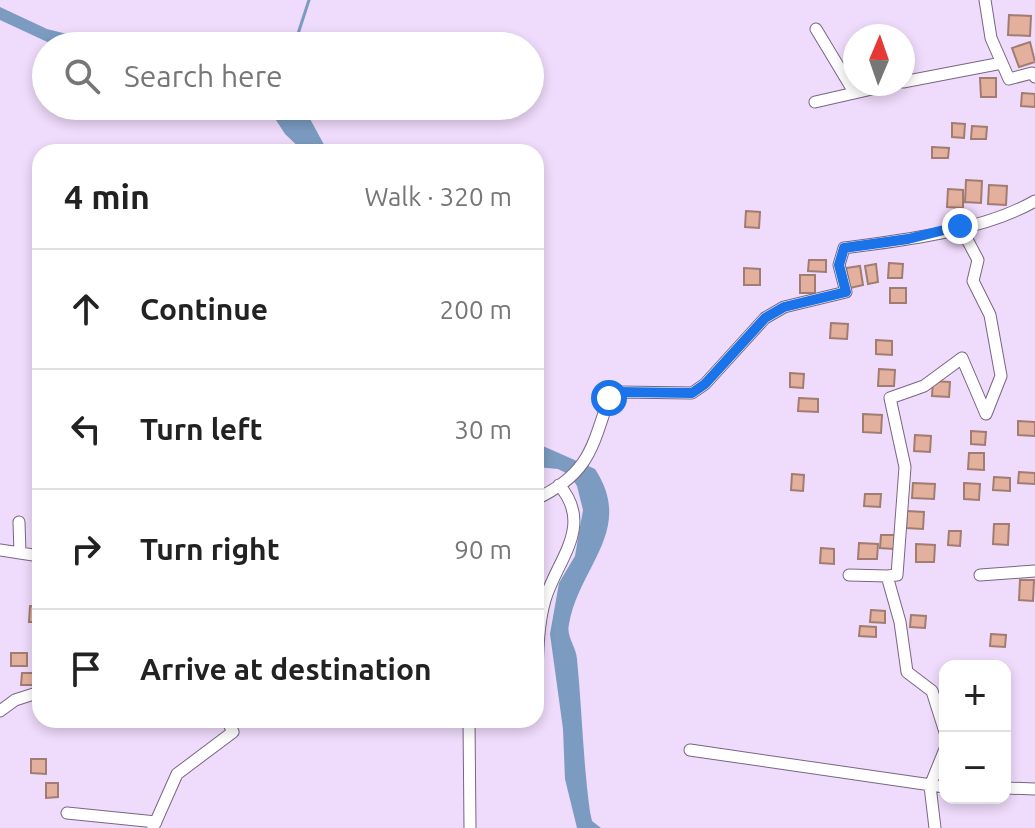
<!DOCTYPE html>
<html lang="en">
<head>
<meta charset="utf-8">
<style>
	:root { --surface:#fff; --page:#f6f6f6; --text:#222; --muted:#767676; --line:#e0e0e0 }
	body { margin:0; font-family:Ubuntu,sans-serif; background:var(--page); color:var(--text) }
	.controls { position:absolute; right:24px; bottom:24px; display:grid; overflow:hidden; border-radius:16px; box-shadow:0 4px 12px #0003 }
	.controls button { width:72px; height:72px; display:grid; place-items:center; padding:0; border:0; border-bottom:2px solid var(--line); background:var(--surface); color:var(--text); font:40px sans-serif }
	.compass { position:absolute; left:843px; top:24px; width:72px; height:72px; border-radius:50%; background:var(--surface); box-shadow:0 4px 12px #0003; rotate:2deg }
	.stop { position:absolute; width:24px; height:24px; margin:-18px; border:6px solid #1a73e8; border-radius:50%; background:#fff }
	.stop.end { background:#1a73e8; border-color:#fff; box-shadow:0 2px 8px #0008 }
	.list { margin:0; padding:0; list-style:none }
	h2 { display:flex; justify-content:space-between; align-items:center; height:104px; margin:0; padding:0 32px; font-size:34px }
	h2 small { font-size:26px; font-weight:400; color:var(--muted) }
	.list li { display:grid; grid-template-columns:52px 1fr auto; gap:24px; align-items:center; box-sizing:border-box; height:120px; padding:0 32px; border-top:2px solid var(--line) }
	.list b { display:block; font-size:30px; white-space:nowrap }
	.list em { font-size:26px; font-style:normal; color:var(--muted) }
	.icon { flex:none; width:44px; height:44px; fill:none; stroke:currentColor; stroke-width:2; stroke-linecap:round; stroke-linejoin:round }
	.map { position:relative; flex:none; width:1035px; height:828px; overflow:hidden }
	.search { position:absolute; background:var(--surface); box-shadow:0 4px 12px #0003; left:32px; top:32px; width:512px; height:88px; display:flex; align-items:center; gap:20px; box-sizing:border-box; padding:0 28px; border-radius:44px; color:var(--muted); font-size:30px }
	.panel { position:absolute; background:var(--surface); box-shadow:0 4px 12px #0003; left:32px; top:144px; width:512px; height:584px; border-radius:24px }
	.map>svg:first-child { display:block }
</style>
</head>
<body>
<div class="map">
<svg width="1035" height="828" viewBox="0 0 1035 828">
	<rect width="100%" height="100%" fill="#efdbfb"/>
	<path fill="#7b9bc1" d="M0,7L47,29L115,46H56L0,20Z
		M267,106H303L328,152H304L285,134Z
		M536,443L595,469C635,530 579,566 569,624C566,637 576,646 577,659C582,710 583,761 590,812L592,821L601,828H577L565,779L563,729L550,634L559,583L575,556L583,510L577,486L570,475L558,469L536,467Z"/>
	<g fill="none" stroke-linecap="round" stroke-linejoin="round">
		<path stroke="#7b9bc1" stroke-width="3" d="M294,46L309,0"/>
	</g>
	<path fill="#e4b09e" stroke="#a07d70" stroke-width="2" d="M1009,15L1031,16L1030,36L1008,35Z
		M1030,42L1035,62L1019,67L1012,48Z
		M980,78H996V97H981Z
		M1022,93L1035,94V107L1021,106Z
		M952,123L965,124L964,138L952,137Z
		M972,126L987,127L986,139H971Z
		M932,147L949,148L948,158H932Z
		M966,180L982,181L981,203L965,202Z
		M989,185L1007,186L1006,205L988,204Z
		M948,189L963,190V208L947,207Z
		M746,211L760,212L759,228L745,227Z
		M809,260H826V272L808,271Z
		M889,263L903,264L902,278H888Z
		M876,264L878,282L868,284L865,266Z
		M860,266L863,285L850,288L846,268Z
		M744,268L760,269V285H744Z
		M800,275H815V293H800Z
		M890,288H906V303H890Z
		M831,323L848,324L847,339L830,338Z
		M876,340L892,341V355L876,354Z
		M879,369L895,370L894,386H878Z
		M790,373L804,374L803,388L790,387Z
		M933,381L950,382L949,397L932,396Z
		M799,398L818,399V412L798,411Z
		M863,414L882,415L881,433L863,432Z
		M1018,421L1035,422V436L1018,435Z
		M971,431L986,432L985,445L971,444Z
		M915,435L931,436L930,452L914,451Z
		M969,453H984V470L968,469Z
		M1019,472L1035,473V484L1018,483Z
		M792,474L804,475L803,491L791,490Z
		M994,477L1010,478V491L993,490Z
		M913,483L935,484L934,499L912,498Z
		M964,483L980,484L979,500L964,499Z
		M865,494H881L880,507L864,506Z
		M907,511L924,512L923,529L906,528Z
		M994,524H1009L1008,545L993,544Z
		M949,531H961L960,546L948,545Z
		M881,535H895L894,549L880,548Z
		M859,543L878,544L877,559H858Z
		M916,544L935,545L934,562H916Z
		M821,548L834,549V564L820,563Z
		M1020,580H1034L1033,601L1019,600Z
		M30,606L40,607V622H29Z
		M871,610L885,611V623L870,622Z
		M911,615L926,616L925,628L910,627Z
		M860,626L876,627V637L859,636Z
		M991,634L1006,635L1005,647L990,646Z
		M11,653H27V666H11Z
		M22,673H38L37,685H21Z
		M31,759H46V774L31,773Z
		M46,783H58V797L46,798Z"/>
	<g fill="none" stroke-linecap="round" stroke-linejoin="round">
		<g stroke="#786682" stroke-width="13">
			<path id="minor" d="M985,0L991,38L1009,79L1032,73L1035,77
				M816,29L854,92
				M903,82L1002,63
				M815,102L894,84
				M536,499C589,474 592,448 609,398L618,392L692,393L705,384L765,318L784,307L846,292L839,265L844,248C903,240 983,231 1035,201
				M19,522L20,553L40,556
				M0,550L20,553
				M849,575L887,576L900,622L907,672L932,691L945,732
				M980,575L1035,571
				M887,576L897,575L905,467L890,398L924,386L962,358L986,414L1001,376L990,315L973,281L978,260L960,226
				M536,700C538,668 536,631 545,600C556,561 595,526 559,485
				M0,711L15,700L40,692
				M469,720L470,828
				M690,750L945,787
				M1005,788L1035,789
				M67,813L156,822
				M153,828L177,774L233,732L227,720
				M935,828L930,786L945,749"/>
		</g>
		<use href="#minor" stroke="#fff" stroke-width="11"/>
	</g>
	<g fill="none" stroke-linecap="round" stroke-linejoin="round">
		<path stroke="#1a73e8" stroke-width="10" d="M609,398L618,392L692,393L705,384L765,318L784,307L846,292L839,265L844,248L908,239L960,226"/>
	</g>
</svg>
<div class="controls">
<button>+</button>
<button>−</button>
</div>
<svg class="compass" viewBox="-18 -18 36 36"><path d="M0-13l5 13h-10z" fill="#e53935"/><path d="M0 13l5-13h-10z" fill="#767676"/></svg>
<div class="stop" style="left:609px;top:398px"></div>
<div class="stop end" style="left:960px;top:226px"></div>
<div class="search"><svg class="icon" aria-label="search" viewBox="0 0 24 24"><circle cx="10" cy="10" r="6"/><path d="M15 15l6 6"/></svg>Search here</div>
<section class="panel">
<h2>4 min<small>Walk · 320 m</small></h2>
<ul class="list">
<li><svg class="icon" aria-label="ahead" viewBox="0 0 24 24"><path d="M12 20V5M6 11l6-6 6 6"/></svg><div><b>Continue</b></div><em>200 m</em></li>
<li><svg class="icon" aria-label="left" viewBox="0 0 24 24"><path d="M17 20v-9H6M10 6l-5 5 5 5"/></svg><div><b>Turn left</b></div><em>30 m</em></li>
<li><svg class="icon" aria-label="right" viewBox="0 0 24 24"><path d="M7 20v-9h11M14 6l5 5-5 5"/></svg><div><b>Turn right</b></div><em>90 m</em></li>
<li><svg class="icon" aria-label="arrive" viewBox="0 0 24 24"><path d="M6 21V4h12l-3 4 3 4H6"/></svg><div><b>Arrive at destination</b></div></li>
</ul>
</section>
</div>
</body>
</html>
